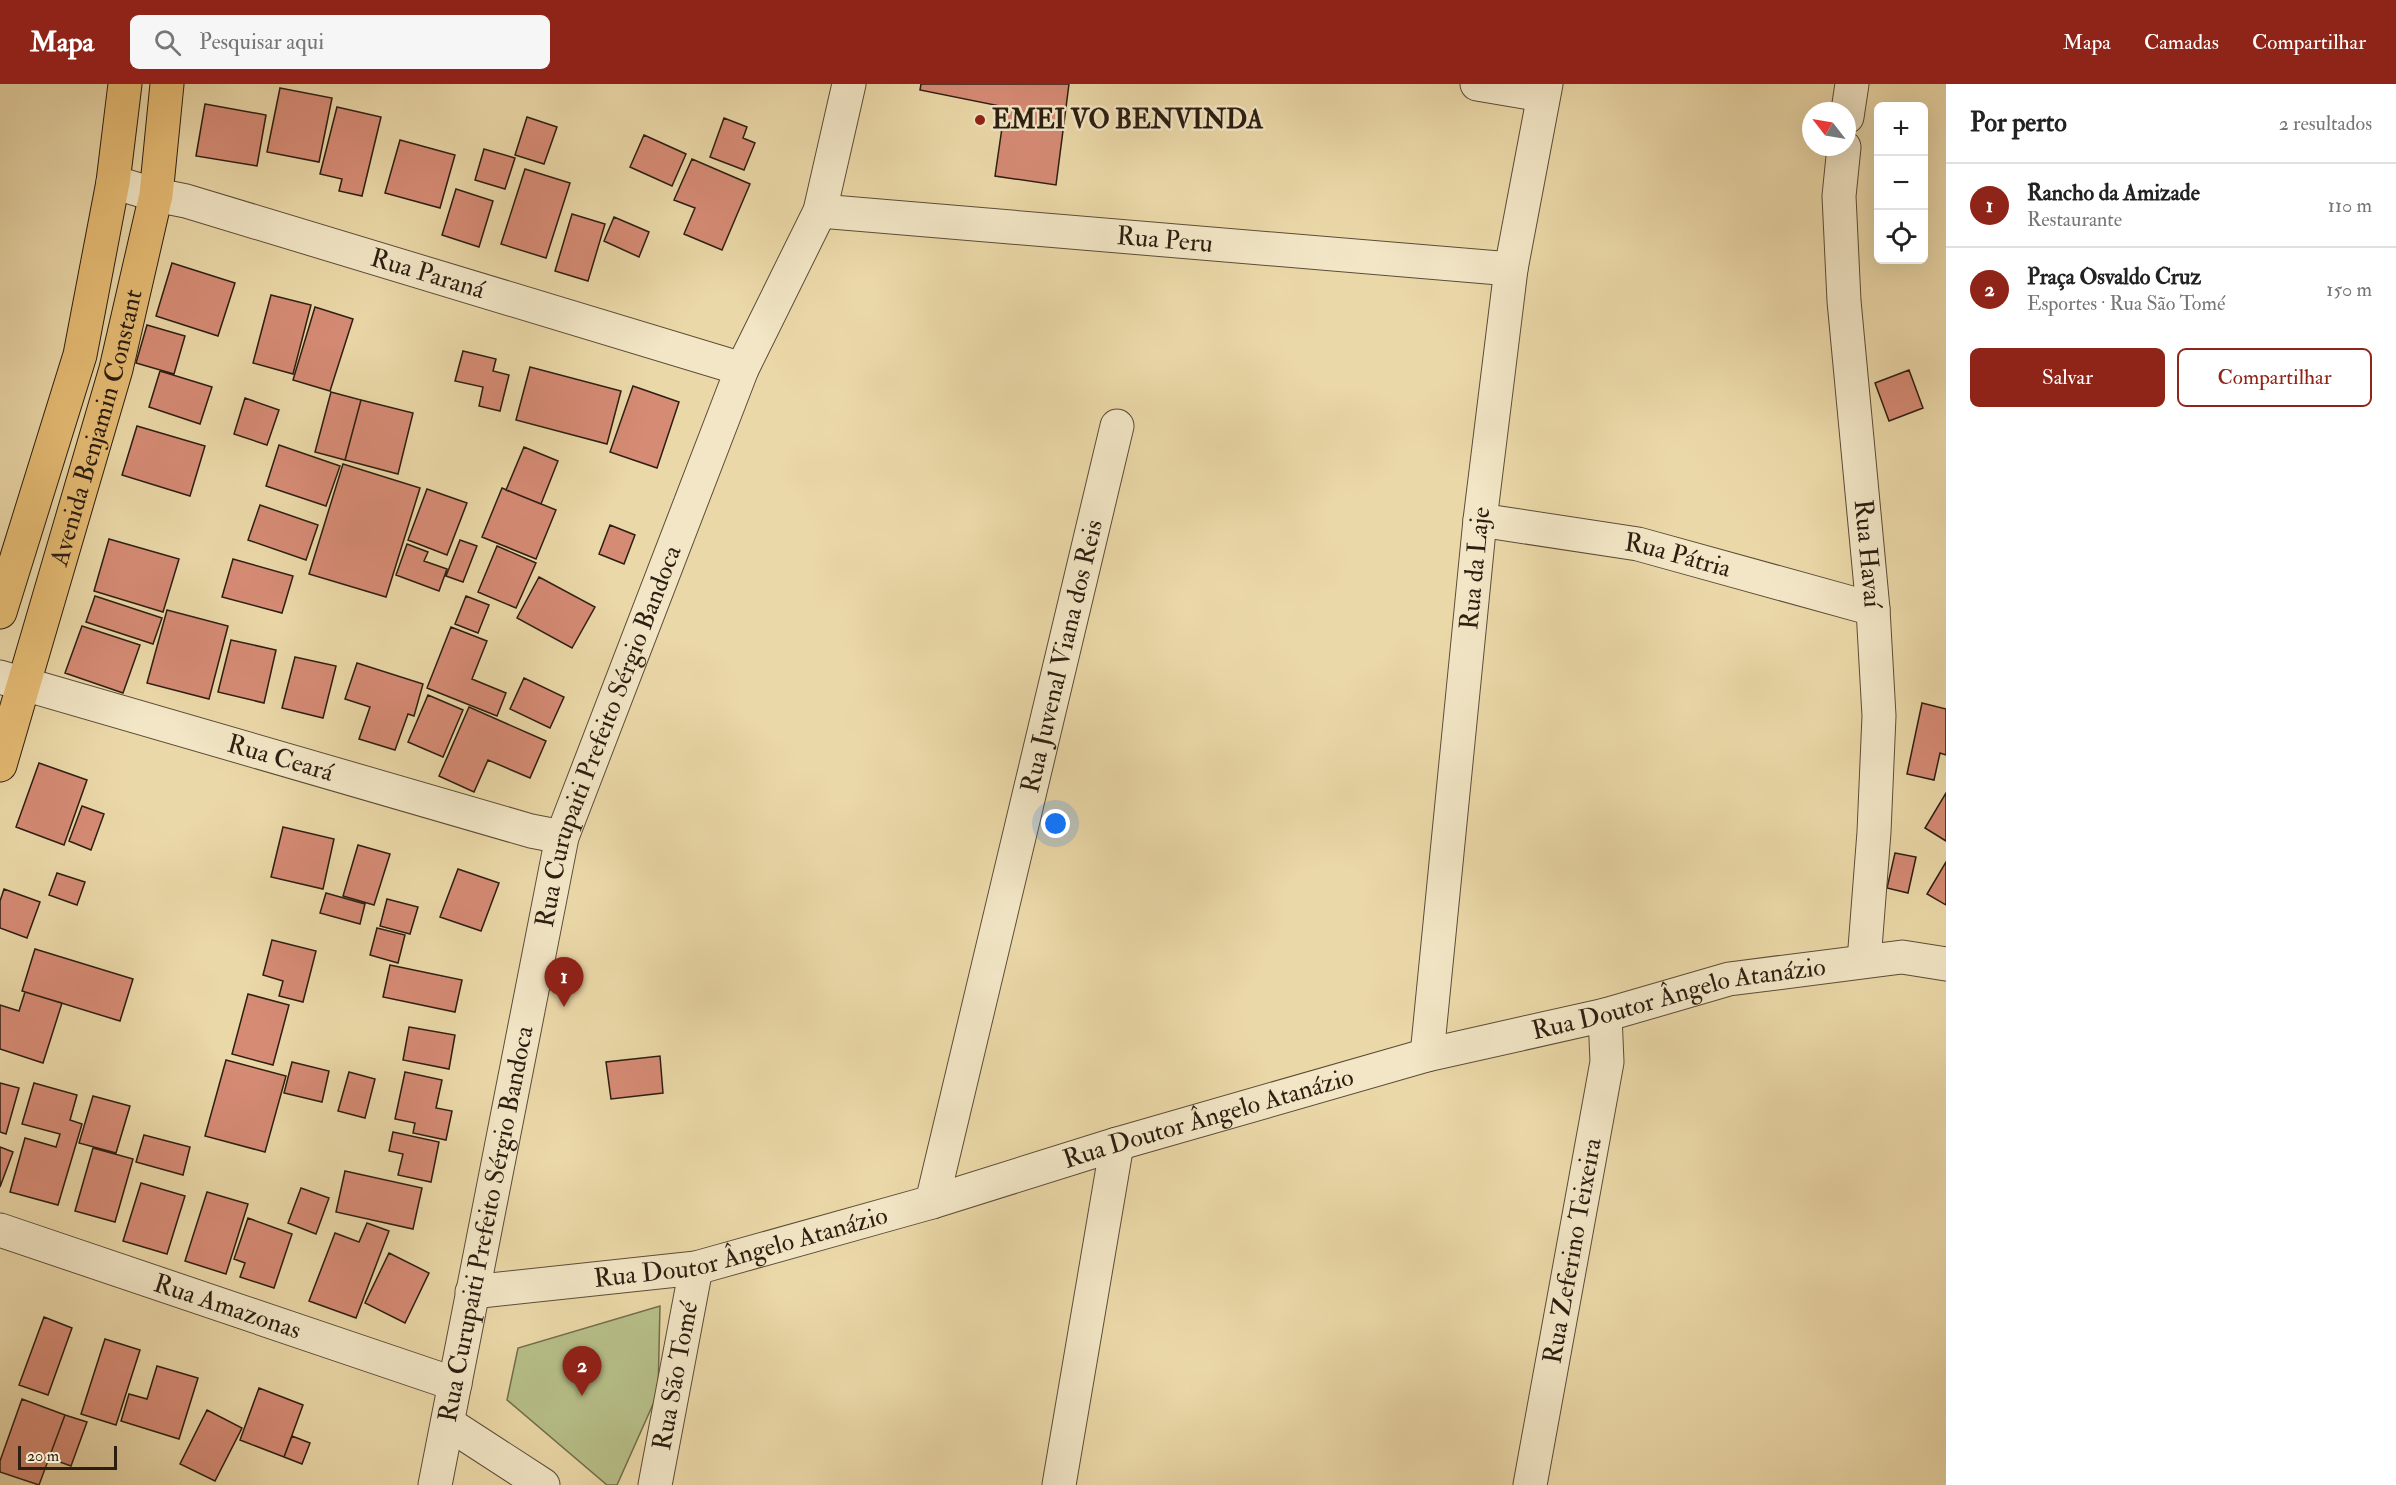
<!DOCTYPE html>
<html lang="pt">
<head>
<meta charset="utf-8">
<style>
	:root { --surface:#fff; --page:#f6f6f6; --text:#222; --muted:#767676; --line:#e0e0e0; --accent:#8f2418 }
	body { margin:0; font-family:"IM FELL Double Pica",serif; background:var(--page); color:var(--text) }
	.controls { position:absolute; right:18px; top:18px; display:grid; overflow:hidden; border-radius:9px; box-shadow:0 6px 24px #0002 }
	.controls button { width:54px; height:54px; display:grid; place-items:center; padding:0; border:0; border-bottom:2px solid var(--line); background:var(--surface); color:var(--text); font:30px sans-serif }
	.compass { position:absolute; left:1802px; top:18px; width:54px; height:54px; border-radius:50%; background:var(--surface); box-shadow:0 6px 24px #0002; rotate:301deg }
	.scale { position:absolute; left:18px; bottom:15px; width:99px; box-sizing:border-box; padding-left:6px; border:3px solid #2c1e11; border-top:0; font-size:16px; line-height:21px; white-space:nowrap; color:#2c1e11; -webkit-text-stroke:4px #f2e6c6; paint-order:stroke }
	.you { position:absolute; left:1056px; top:740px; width:21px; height:21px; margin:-15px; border:4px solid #fff; border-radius:50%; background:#1a73e8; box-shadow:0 0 0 9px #1a73e833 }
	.badge { display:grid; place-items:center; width:39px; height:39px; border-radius:50%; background:var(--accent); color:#fff; font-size:20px; font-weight:700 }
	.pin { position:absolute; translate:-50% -50px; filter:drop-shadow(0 2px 3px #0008) }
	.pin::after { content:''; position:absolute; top:32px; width:21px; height:18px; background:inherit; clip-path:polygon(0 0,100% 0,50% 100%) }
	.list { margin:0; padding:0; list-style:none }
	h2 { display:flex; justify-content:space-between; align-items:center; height:78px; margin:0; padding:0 24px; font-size:26px }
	h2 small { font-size:20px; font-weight:400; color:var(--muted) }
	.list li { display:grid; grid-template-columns:39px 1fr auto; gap:18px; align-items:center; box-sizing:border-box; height:84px; padding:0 24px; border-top:2px solid var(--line) }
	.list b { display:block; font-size:22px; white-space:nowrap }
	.list p { margin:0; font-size:20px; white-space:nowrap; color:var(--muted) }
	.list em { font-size:20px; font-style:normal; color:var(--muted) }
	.actions { display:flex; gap:12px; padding:18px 24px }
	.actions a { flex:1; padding:14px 0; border:2px solid var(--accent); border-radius:9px; text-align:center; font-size:21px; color:var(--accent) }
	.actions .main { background:var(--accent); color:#fff }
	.icon { flex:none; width:33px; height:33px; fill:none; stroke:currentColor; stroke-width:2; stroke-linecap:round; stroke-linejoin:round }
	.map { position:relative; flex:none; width:1946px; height:1401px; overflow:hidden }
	header { display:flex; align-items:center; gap:36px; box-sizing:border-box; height:84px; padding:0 30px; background:var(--accent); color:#fff }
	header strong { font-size:28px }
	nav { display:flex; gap:33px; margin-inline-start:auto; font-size:21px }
	.search { width:420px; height:54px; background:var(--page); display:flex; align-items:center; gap:15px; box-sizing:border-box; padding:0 21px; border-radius:9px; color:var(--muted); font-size:22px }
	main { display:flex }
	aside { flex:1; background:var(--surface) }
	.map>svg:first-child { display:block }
</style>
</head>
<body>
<header>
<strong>Mapa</strong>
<div class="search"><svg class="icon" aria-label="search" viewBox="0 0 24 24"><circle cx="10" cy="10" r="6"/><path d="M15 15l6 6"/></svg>Pesquisar aqui</div>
<nav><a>Mapa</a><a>Camadas</a><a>Compartilhar</a></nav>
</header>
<main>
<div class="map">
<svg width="1946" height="1401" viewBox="0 0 1946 1401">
	<rect width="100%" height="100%" fill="#ebd8a8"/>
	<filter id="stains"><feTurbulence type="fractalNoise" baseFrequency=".00333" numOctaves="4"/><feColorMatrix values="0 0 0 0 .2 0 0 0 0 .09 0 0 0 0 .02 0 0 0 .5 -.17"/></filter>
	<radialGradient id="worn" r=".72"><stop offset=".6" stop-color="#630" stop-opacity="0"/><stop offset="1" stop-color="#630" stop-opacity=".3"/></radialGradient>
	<path fill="#b7bf88" stroke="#726e4c" stroke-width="1.5" d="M660,1222L658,1309L617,1401H607L507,1316L518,1264Z"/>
	<path fill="#d68b75" stroke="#2c1e11" stroke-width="1.5" d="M921,0H1069L1056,101L995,92L1005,23L920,6Z
		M280,4L332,14L319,78L267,68Z
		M205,20L266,31L257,82L196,72Z
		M337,23L381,33L362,112L339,107L342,95L320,90Z
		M527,33L557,43L544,80L515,71Z
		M724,34L747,43L743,54L755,59L744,86L710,73Z
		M644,51L686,70L672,102L630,83Z
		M400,56L455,71L440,124L385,109Z
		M484,65L515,74L505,105L475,96Z
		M692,75L750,100L722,166L684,150L695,124L674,116Z
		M525,85L570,99L546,174L501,160Z
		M456,105L493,117L479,163L442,151Z
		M572,130L605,140L588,197L555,187Z
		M614,133L649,148L639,173L604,157Z
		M172,179L235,199L218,252L156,232Z
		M271,211L311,221L293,290L253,279Z
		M315,223L353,235L330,307L293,296Z
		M147,241L185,252L174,290L136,279Z
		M463,267L496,275L493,287L509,291L500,327L479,322L483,303L455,297Z
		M530,283L621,307L607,360L516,336Z
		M1909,286L1923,324L1889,337L1875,299Z
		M160,287L212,303L200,340L149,323Z
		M633,302L679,318L657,384L610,368Z
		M331,308L361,316L345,376L315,368Z
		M245,314L279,326L267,361L234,350Z
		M361,316L413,329L398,390L345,376Z
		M137,342L205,362L190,412L122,391Z
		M279,361L340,382L326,422L266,402Z
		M524,363L558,377L541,420L506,406Z
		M343,380L420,404L386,513L309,490Z
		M502,404L556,426L536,475L482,453Z
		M427,405L467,419L447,471L408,456Z
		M260,421L318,441L306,476L248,456Z
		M610,441L635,451L624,480L599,470Z
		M109,455L179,475L163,528L94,507Z
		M460,456L477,462L463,498L446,492Z
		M407,460L428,468L424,477L447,485L439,507L396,491Z
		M497,462L536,479L516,524L478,508Z
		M233,475L293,492L282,529L222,513Z
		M539,493L595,523L572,564L517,534Z
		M95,512L162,534L153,560L86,538Z
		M466,512L489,521L478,549L455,540Z
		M167,526L228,542L209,615L147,599Z
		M82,542L140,561L123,609L65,589Z
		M451,543L487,557L472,595L506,609L497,632L427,604Z
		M231,556L276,566L264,619L218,608Z
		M295,573L336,582L323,634L282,624Z
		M357,579L423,600L414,632L408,630L395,666L359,655L370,623L345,615Z
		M524,594L564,613L550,644L510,625Z
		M428,611L463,626L443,673L408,658Z
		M1922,619L1946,625V671L1940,669L1934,696L1907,690Z
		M469,623L546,657L530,694L488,676L474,708L439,692Z
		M39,679L87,696L64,761L16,743Z
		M1946,709V757L1925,744Z
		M82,722L104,730L91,766L69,757Z
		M283,743L334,755L323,805L271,793Z
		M358,761L390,770L374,821L343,812Z
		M1895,769L1916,773L1908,809L1887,804Z
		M1946,778V821L1927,810Z
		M458,785L499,799L481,847L440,833Z
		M57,789L85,798L77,821L49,811Z
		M4,805L40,818L27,854L0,844V817Z
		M326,809L365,820L360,840L320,829Z
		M387,815L418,823L410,850L380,842Z
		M377,844L405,851L398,879L370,871Z
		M272,856L316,867L303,918L279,912L283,897L263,891Z
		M35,865L133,895L120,937L22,907Z
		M390,881L462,896L455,928L383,913Z
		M25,908L62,919L43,979L0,965V921L19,927Z
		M248,910L289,921L273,981L232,970Z
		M409,943L455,951L449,985L403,976Z
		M660,972L663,1009L611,1015L606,978Z
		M226,976L286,992L265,1068L205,1052Z
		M292,978L329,987L322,1018L284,1009Z
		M349,988L375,995L365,1034L338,1027Z
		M405,988L442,996L436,1024L452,1027L446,1056L413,1049L415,1039L395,1035Z
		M0,999L19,1004L6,1050L0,1048Z
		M34,999L77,1011L70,1036L82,1040L58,1121L10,1108L25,1054L56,1063L60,1050L22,1040Z
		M93,1012L130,1022L116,1069L79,1059Z
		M393,1048L439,1058L431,1098L398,1091L403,1070L389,1067Z
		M144,1051L190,1063L183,1091L136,1078Z
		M0,1063L13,1068L0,1103Z
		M93,1064L133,1075L115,1138L75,1127Z
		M345,1087L422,1104L413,1145L336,1128Z
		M141,1099L185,1112L167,1170L123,1157Z
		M301,1104L329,1114L316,1150L288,1139Z
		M207,1108L248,1120L226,1190L185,1177Z
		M248,1134L292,1150L274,1204L240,1193L245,1179L234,1175Z
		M367,1139L389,1147L356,1234L309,1217L335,1149L359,1158Z
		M389,1169L429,1189L405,1239L365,1219Z
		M44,1233L72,1244L48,1311L19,1301Z
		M105,1255L140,1266L116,1341L81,1330Z
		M157,1282L198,1294L179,1355L121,1337L129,1310L147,1315Z
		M259,1304L303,1321L284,1373L240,1356Z
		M22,1315L65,1331L39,1401L0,1388V1377Z
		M207,1326L242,1344L215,1397L180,1380Z
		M65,1331L87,1338L71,1382L49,1374Z
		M292,1352L310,1359L302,1380L284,1373Z"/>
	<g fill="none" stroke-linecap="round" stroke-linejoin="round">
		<g stroke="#5c4c37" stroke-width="35">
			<g id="minor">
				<path d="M1477,0L1543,11"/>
				<path d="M1847,33L1852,0"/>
				<path id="s1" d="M1844,63L1839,112L1844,217L1873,525L1879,632L1874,748L1864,877"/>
				<path id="s2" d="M113,98L156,111L186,117L742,285"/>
				<path id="s3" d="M820,127L1511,185"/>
				<path id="s4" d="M1480,436L1638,460L1873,525"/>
				<path id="s5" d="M0,593L531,747L562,753"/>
				<path id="s6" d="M1427,971L1480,436L1511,185L1546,0"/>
				<path id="s7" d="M932,1118L1117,342"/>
				<path id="s8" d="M0,1146L455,1300"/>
				<path id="s9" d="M472,1208L696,1184L932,1118L1117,1060L1427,971L1605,931L1729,895L1902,873L1946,880"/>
				<path d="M449,1340L543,1401"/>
				<path id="s10" d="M435,1401L562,753L742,285L820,127L849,0"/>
				<path id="s11" d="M655,1401L696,1184"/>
				<path d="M1059,1401L1117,1060"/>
				<path id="s12" d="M1530,1401L1607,978L1605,931"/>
			</g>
		</g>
		<g stroke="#2c1e11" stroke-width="35">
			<g id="major">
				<path d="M0,528L80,271L113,98L125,0"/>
				<path id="s13" d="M0,681L116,285L156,111L167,0"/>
			</g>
		</g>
		<use href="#minor" stroke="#f2e6c6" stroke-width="33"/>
		<use href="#major" stroke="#e6bc74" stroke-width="33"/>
	</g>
	<circle fill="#8f2418" stroke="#f2e6c6" stroke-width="2" cx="980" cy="36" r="6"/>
	<g text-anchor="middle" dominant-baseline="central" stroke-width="5" stroke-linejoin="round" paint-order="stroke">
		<g font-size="26" font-weight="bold" fill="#2c1e11" stroke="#f2e6c6" text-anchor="start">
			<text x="992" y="36">EMEI VO BENVINDA</text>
		</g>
		<g font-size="26" fill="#2c1e11" stroke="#f2e6c6">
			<text stroke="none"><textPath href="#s3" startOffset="346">Rua Peru</textPath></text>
			<text stroke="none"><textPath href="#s2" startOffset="328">Rua Paraná</textPath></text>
			<text stroke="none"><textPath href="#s13" startOffset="351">Avenida Benjamin Constant</textPath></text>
			<text stroke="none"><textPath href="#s1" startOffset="408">Rua Havaí</textPath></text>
			<text stroke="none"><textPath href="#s4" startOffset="201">Rua Pátria</textPath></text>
			<text stroke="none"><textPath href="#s6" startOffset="489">Rua da Laje</textPath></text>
			<text stroke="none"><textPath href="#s7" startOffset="561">Rua Juvenal Viana dos Reis</textPath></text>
			<text stroke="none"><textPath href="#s10" startOffset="770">Rua Curupaiti Prefeito Sérgio Bandoca</textPath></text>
			<text stroke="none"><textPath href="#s5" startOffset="292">Rua Ceará</textPath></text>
			<text stroke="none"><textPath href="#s9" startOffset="1245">Rua Doutor Ângelo Atanázio</textPath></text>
			<text stroke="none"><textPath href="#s9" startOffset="759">Rua Doutor Ângelo Atanázio</textPath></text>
			<text stroke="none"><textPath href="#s10" startOffset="266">Rua Curupaiti Prefeito Sérgio Bandoca</textPath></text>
			<text stroke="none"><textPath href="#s9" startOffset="273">Rua Doutor Ângelo Atanázio</textPath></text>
			<text stroke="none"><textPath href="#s12" startOffset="238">Rua Zeferino Teixeira</textPath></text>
			<text stroke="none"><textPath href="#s8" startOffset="240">Rua Amazonas</textPath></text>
			<text stroke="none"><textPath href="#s11" startOffset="111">Rua São Tomé</textPath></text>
		</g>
	</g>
	<rect width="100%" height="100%" filter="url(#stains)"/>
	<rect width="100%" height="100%" fill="url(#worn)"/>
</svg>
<div class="controls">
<button>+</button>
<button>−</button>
<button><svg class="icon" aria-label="locate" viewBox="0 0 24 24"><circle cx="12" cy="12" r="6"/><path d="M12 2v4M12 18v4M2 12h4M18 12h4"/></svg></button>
</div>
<svg class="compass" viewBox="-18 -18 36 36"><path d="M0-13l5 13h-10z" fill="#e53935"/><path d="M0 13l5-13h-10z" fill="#767676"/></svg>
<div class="scale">20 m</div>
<div class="you"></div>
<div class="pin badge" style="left:564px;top:923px">1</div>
<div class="pin badge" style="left:582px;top:1312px">2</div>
</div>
<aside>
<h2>Por perto<small>2 resultados</small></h2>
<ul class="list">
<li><span class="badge">1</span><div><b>Rancho da Amizade</b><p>Restaurante</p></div><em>110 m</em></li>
<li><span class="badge">2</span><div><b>Praça Osvaldo Cruz</b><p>Esportes · Rua São Tomé</p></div><em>150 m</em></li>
</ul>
<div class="actions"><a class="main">Salvar</a><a>Compartilhar</a></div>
</aside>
</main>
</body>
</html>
